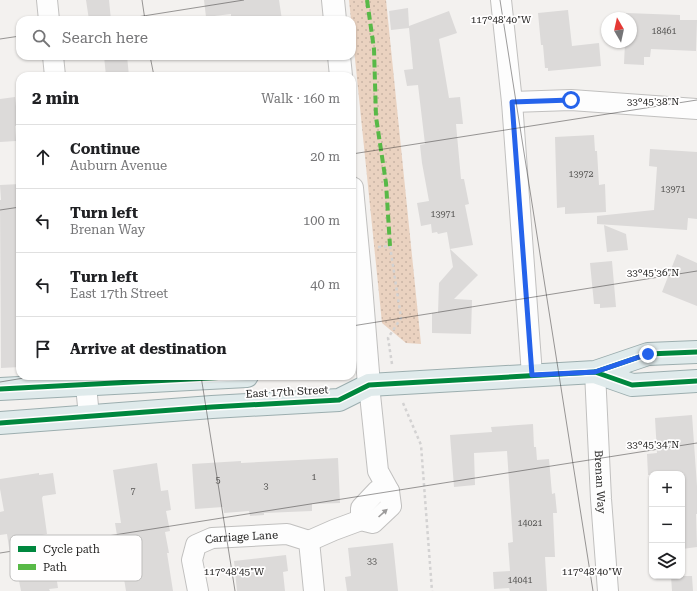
<!DOCTYPE html>
<html lang="en">
<head>
<meta charset="utf-8">
<style>
	:root { --surface:#fff; --page:#f6f6f6; --text:#202124; --muted:#757577; --line:#e0e0e0 }
	body { margin:0; font-family:"Roboto Serif",serif; background:var(--page); color:var(--text) }
	.controls { position:absolute; right:12px; bottom:12px; display:grid; overflow:hidden; border-radius:8px; box-shadow:0 1px 3px #0004 }
	.controls button { width:36px; height:36px; display:grid; place-items:center; padding:0; border:0; border-bottom:1px solid var(--line); background:var(--surface); color:var(--text); font:20px sans-serif }
	.compass { position:absolute; left:601px; top:12px; width:36px; height:36px; border-radius:50%; background:var(--surface); box-shadow:0 1px 3px #0004; rotate:351deg }
	.stop { position:absolute; width:12px; height:12px; margin:-9px; border:3px solid #2563eb; border-radius:50%; background:#fff }
	.stop.end { background:#2563eb; border-color:#fff; box-shadow:0 1px 4px #0008 }
	.list { margin:0; padding:0; list-style:none }
	h2 { display:flex; justify-content:space-between; align-items:center; height:52px; margin:0; padding:0 16px; font-size:17px }
	h2 small { font-size:13px; font-weight:400; color:var(--muted) }
	.list li { display:grid; grid-template-columns:26px 1fr auto; gap:12px; align-items:center; box-sizing:border-box; height:64px; padding:0 16px; border-top:1px solid var(--line) }
	.list b { display:block; font-size:15px; white-space:nowrap }
	.list p { margin:0; font-size:13px; white-space:nowrap; color:var(--muted) }
	.list em { font-size:13px; font-style:normal; color:var(--muted) }
	.icon { flex:none; width:22px; height:22px; fill:none; stroke:currentColor; stroke-width:2; stroke-linecap:round; stroke-linejoin:round }
	.map { position:relative; flex:none; width:697px; height:591px; overflow:hidden }
	.search { position:absolute; background:var(--surface); box-shadow:0 1px 3px #0004; left:16px; top:16px; width:340px; height:44px; display:flex; align-items:center; gap:10px; box-sizing:border-box; padding:0 14px; border-radius:12px; color:var(--muted); font-size:15px }
	.panel { position:absolute; background:var(--surface); box-shadow:0 1px 3px #0004; left:16px; top:72px; width:340px; height:308px; border-radius:12px }
	.map>svg:first-child { display:block }
</style>
</head>
<body>
<div class="map">
<svg width="697" height="591" viewBox="0 0 697 591">
	<defs>
		<pattern id="grass-dots" width="8" height="8" patternUnits="userSpaceOnUse"><rect width="8" height="8" fill="#ead2c0"/><path d="M2 2h.1M6 6h.1" fill="none" stroke="#c9b4a5" stroke-width="1.8" stroke-linecap="round"/></pattern>
	</defs>
	<rect width="100%" height="100%" fill="#f3f1ef"/>
	<path fill="url(#grass-dots)" d="M349,0H386L421,344L406,343L382,323Z"/>
	<path fill="#dcdad9" d="M86,0H109L111,20H89Z
		M204,0H279L282,20H231V14L206,17Z
		M408,8L409,26L449,11L457,33L439,39L449,98L460,97L463,124H456L461,179H464L469,204L465,205L473,245L450,249L478,275L454,299L472,300L471,334L432,333V313H438L439,283L453,267L447,232L438,234L437,232L432,233L431,224L421,226L417,203L429,201L422,163L420,145L425,144L418,85L407,86L404,70L413,69L409,28L391,30L389,11Z
		M568,10L572,46L599,43L601,66L548,71V68H545L543,45H541L538,13Z
		M626,13L680,15V20H697L696,51L651,49L650,57H644V65L624,64L625,42H631V18H626Z
		M104,56H127L129,76H106Z
		M15,97L18,125L15,126L16,141L0,142V99Z
		M594,135L595,151H597L599,185L605,184L606,212L565,214V207L557,208L555,137Z
		M650,149L697,152V219L688,218L687,230L597,224V216L654,210L657,167L649,166Z
		M20,184V215H18L20,237V367L1,368L0,200H1L0,185Z
		M604,225L626,234L628,250L607,252Z
		M677,254L697,263V306L662,292Z
		M612,261L616,307L600,308V304H594L590,263Z
		M692,415L697,486V514H696L697,547L682,549V472L648,475L647,454L657,453L655,418Z
		M533,424L534,447H536L537,460L549,459L552,494L555,493L557,513H553L555,557H545L547,591H510L509,588L494,589L493,572L510,571L508,543L513,542L507,451L474,453L475,485L454,487L450,435L492,432L491,427Z
		M338,458L340,503L312,504V511L264,513V515L250,516L249,511L224,513L223,507L195,509L192,464L241,461V463Z
		M157,463L161,491L168,490L171,510L166,511L170,531L165,532L169,553H167L173,591H126L115,523H121L113,470Z
		M39,473V475L53,473L56,494L43,496L42,498L47,534L42,535L48,570L55,569L58,588L49,589L50,591H21L15,560L11,561L7,534L0,535V512L4,511L0,489V479Z
		M393,543L398,591H347L345,577L351,576L348,548Z
		M286,555L288,571L283,572L285,591H237L234,561Z
		M671,576H692L693,591H672Z"/>
	<g fill="none" stroke-linecap="round" stroke-linejoin="round">
		<g stroke="#c1c0bf" stroke-width="22">
			<g id="street">
				<path d="M47,0L49,20"/>
				<path d="M501,0L512,102L532,375"/>
				<path d="M53,56L55,76"/>
				<path d="M512,102L571,100L697,109"/>
				<path id="s1" d="M595,372L601,499L608,591"/>
				<path d="M85,376L89,416"/>
				<path d="M361,520V508L377,491H389"/>
				<path d="M309,541L334,530L361,520L373,523L391,506L389,491L378,471L369,385"/>
				<path id="s2" d="M198,591L192,560L196,545L212,538L287,534L309,541L314,591"/>
			</g>
		</g>
		<g stroke="#c1c0bf" stroke-width="24">
			<path id="secondary" d="M333,0L335,20
				M339,56L341,76
				M352,188L360,273L369,385"/>
		</g>
		<g stroke="#9caeaf" stroke-width="24">
			<path id="primary" d="M595,372L632,385L697,381
				M0,389L247,376
				M0,423L212,407L339,400L369,385L595,372L648,354L697,352"/>
		</g>
		<path stroke="#d3d2d2" stroke-width="2.5" stroke-dasharray="3 3" stroke-linecap="butt" d="M378,247L390,246L401,318L388,338L392,364
			M403,403L421,445L432,591"/>
		<use href="#street" stroke="#fdfdfd" stroke-width="20"/>
		<use href="#secondary" stroke="#fdfdfd" stroke-width="22"/>
		<use href="#primary" stroke="#dfeaeb" stroke-width="22"/>
		<path stroke="#58b947" stroke-width="4" stroke-dasharray="8 4" stroke-linecap="butt" d="M367,0L374,49L376,117L386,183L390,246"/>
		<g stroke="#fffefe" stroke-width="8">
			<path id="cycleway" d="M595,372L632,385L697,381
				M0,389L247,376
				M0,423L212,407L339,400L369,385L595,372L648,354L697,352"/>
		</g>
		<use href="#cycleway" stroke="#00873e" stroke-width="5"/>
	</g>
	<defs><path id="oneway-solid" d="M-6-.8H1V-3.2L6.5 0L1 3.2V.8H-6Z"/></defs>
	<use fill="#9c9b9b" href="#oneway-solid" transform="translate(383 513) rotate(-42)"/>
	<g fill="none" stroke-linecap="round" stroke-linejoin="round">
		<path stroke="#2563eb" stroke-width="5" d="M571,100L512,102L532,375L595,372L648,354"/>
	</g>
	<path fill="none" stroke="#252423" stroke-width="1" stroke-opacity="0.45" d="M142,0L145,20M500,0L593,591M118,20L244,0M0,39L20,36M150,56L154,76M352,154L697,100M0,210L20,207M352,326L697,271M201,376L235,591M0,382L36,376M0,553L697,443"/>
	<g text-anchor="middle" dominant-baseline="central" stroke-width="3.5" stroke-linejoin="round" paint-order="stroke">
		<g font-size="9" fill="#555452">
			<text x="664" y="31">18461</text>
			<text x="581" y="174">13972</text>
			<text x="673" y="189">13971</text>
			<text x="443" y="214">13971</text>
			<text x="314" y="477">1</text>
			<text x="218" y="480">5</text>
			<text x="266" y="486">3</text>
			<text x="133" y="491">7</text>
			<text x="530" y="523">14021</text>
			<text x="372" y="561">33</text>
			<text x="520" y="580">14041</text>
		</g>
		<g font-size="11" fill="#252423" stroke="#fffefe">
			<text transform="translate(287 392) rotate(-3)">East 17th Street</text>
			<text stroke="none"><textPath href="#s1" startOffset="110">Brenan Way</textPath></text>
			<text stroke="none"><textPath href="#s2" startOffset="94">Carriage Lane</textPath></text>
		</g>
	</g>
	<rect x="10" y="535" width="132" height="46" rx="6" fill="#fffefe" stroke="#bebdbc" stroke-width="1"/>
	<rect x="18" y="546" width="18" height="6" fill="#00873e"/>
	<rect x="18" y="564" width="18" height="6" fill="#58b947"/>
	<g font-size="11" fill="#252423">
		<text x="43" y="553">Cycle path</text>
		<text x="43" y="571">Path</text>
	</g>
	<g font-size="10" text-anchor="middle" fill="#252423" stroke="#fffefe" stroke-width="3.5" stroke-linejoin="round" paint-order="stroke">
		<text x="501" y="23">117°48'40"W</text>
		<text x="653" y="105">33°45'38"N</text>
		<text x="653" y="276">33°45'36"N</text>
		<text x="653" y="448">33°45'34"N</text>
		<text x="234" y="575">117°48'45"W</text>
		<text x="592" y="575">117°48'40"W</text>
	</g>
</svg>
<div class="controls">
<button>+</button>
<button>−</button>
<button><svg class="icon" aria-label="layers" viewBox="0 0 24 24"><path d="M12 4l9 5-9 5-9-5zM3 14l9 5 9-5"/></svg></button>
</div>
<svg class="compass" viewBox="-18 -18 36 36"><path d="M0-13l5 13h-10z" fill="#e53935"/><path d="M0 13l5-13h-10z" fill="#757577"/></svg>
<div class="stop" style="left:571px;top:100px"></div>
<div class="stop end" style="left:648px;top:354px"></div>
<div class="search"><svg class="icon" aria-label="search" viewBox="0 0 24 24"><circle cx="10" cy="10" r="6"/><path d="M15 15l6 6"/></svg>Search here</div>
<section class="panel">
<h2>2 min<small>Walk · 160 m</small></h2>
<ul class="list">
<li><svg class="icon" aria-label="ahead" viewBox="0 0 24 24"><path d="M12 20V5M6 11l6-6 6 6"/></svg><div><b>Continue</b><p>Auburn Avenue</p></div><em>20 m</em></li>
<li><svg class="icon" aria-label="left" viewBox="0 0 24 24"><path d="M17 20v-9H6M10 6l-5 5 5 5"/></svg><div><b>Turn left</b><p>Brenan Way</p></div><em>100 m</em></li>
<li><svg class="icon" aria-label="left" viewBox="0 0 24 24"><path d="M17 20v-9H6M10 6l-5 5 5 5"/></svg><div><b>Turn left</b><p>East 17th Street</p></div><em>40 m</em></li>
<li><svg class="icon" aria-label="arrive" viewBox="0 0 24 24"><path d="M6 21V4h12l-3 4 3 4H6"/></svg><div><b>Arrive at destination</b></div></li>
</ul>
</section>
</div>
</body>
</html>
